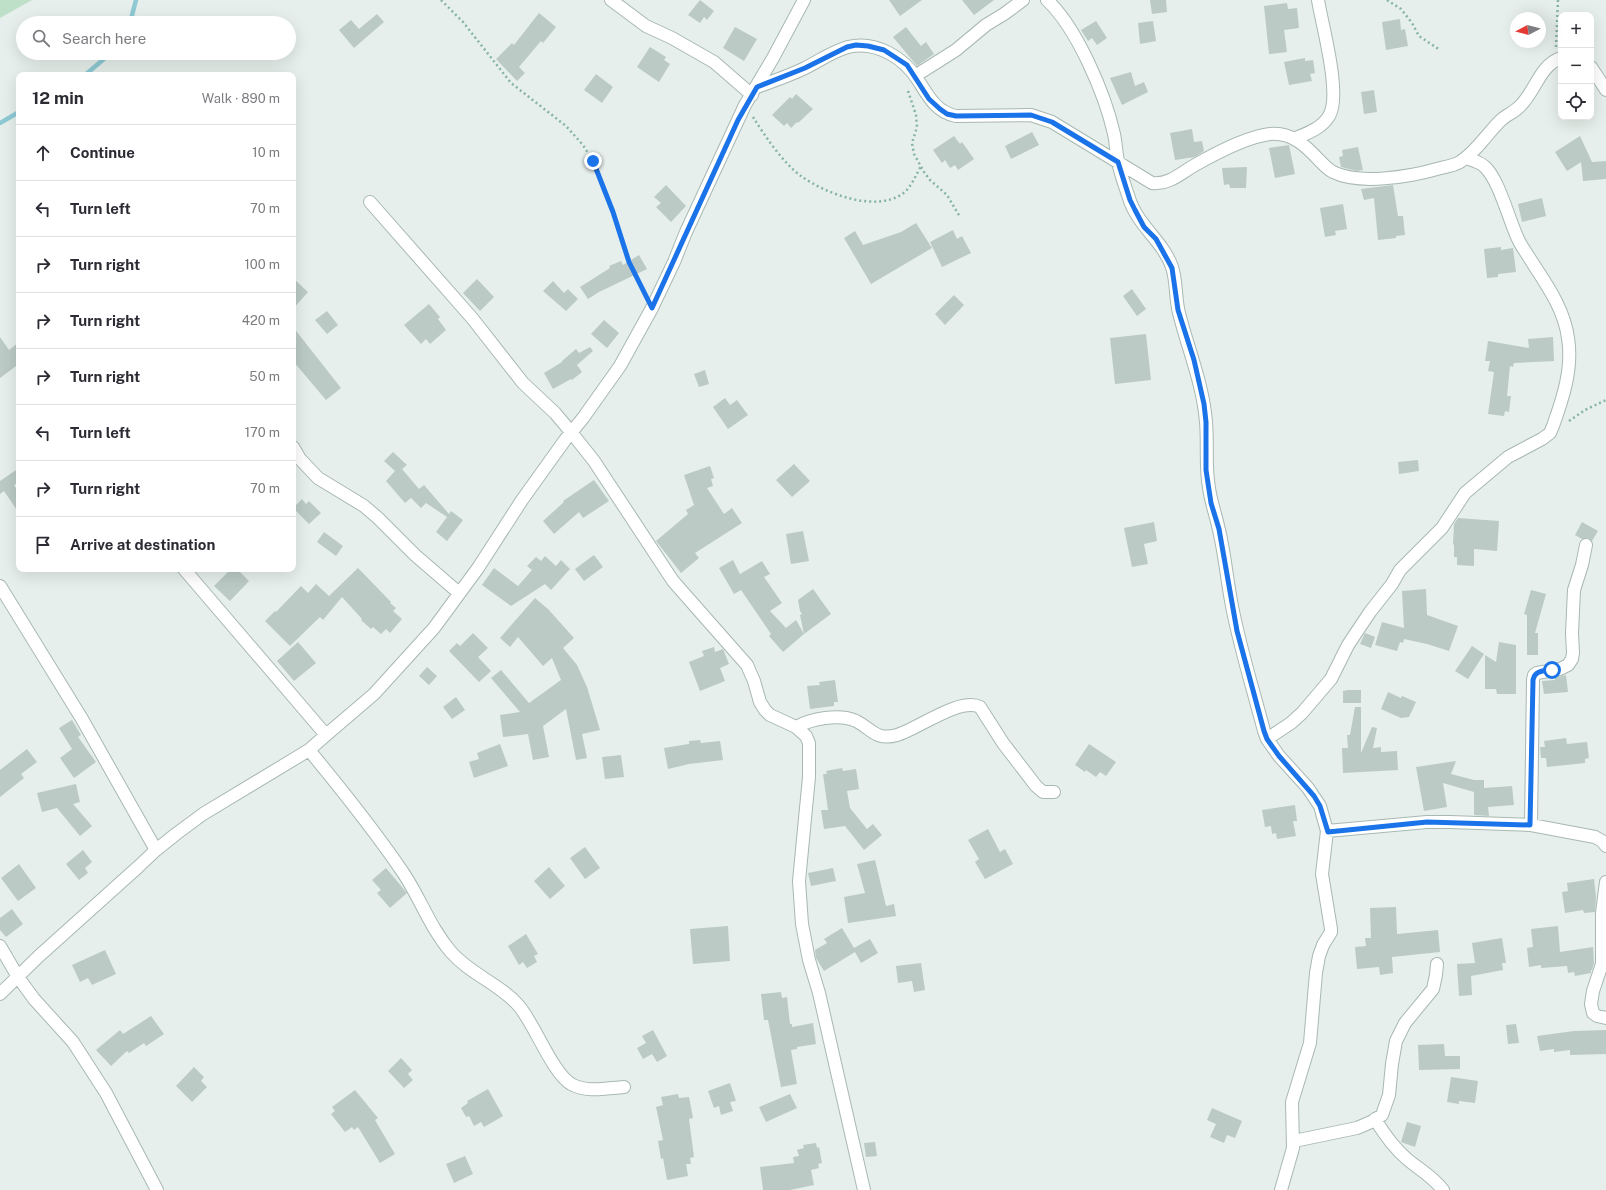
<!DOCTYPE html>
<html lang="en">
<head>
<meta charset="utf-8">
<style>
	:root { --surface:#fff; --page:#f2f2f3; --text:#2b2b33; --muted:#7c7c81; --line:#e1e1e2 }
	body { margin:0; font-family:"Public Sans",sans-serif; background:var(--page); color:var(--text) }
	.controls { position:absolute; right:12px; top:12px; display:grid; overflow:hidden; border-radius:8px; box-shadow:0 4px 16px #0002 }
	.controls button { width:36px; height:36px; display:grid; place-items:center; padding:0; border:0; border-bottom:1px solid var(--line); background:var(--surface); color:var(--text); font:20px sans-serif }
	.compass { position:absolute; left:1510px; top:12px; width:36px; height:36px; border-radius:50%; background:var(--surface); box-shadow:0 4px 16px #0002; rotate:263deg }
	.stop { position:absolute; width:12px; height:12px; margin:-9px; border:3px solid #1a73e8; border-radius:50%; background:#fff }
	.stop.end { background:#1a73e8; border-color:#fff; box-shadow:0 1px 4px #0008 }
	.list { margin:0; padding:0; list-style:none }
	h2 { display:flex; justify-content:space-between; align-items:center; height:52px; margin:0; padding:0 16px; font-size:17px }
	h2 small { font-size:13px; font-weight:400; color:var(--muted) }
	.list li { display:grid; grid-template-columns:26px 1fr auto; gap:12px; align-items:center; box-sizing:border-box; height:56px; padding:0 16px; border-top:1px solid var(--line) }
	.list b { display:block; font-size:15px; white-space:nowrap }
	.list em { font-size:13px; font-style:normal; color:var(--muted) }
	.icon { flex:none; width:22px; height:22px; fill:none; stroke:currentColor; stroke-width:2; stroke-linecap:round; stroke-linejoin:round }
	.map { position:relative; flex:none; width:1606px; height:1190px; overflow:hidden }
	.search { position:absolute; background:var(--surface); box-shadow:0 4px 16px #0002; left:16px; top:16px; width:280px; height:44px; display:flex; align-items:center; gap:10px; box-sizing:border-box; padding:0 14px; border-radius:22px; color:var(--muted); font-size:15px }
	.panel { position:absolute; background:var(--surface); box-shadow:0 4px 16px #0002; left:16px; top:72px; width:280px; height:500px; border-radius:8px }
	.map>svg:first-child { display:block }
</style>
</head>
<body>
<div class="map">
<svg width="1606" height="1190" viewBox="0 0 1606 1190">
	<rect width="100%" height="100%" fill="#e6efeb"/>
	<path fill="#bfe0c8" d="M0,0H32L0,18Z"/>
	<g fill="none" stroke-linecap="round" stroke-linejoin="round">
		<path stroke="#8ec9d4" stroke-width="4.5" d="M130,23L136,0
			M85,75L111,53
			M0,123L19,112"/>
	</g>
	<path fill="#bbcac4" d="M700,0L714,11L707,20L704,17L700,23L688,15Z
		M889,0H922L900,16Z
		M962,0H994L974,15Z
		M1150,0H1166L1167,12L1152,14Z
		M1287,3L1288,9L1297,8L1299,28L1284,30L1287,52L1269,54L1264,6Z
		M539,13L556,27L543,43L541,41L519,67L525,73L517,81L496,59L512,43L514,45Z
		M377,14L384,22L354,48L339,30L351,20L359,29Z
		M1400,19L1401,30L1405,29L1408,46L1386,50L1382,22Z
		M1096,21L1107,38L1097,45L1092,38L1088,41L1081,30Z
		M1153,21L1156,41L1140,44L1138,23Z
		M735,27L757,39L744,61L723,48Z
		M906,27L921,46L926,42L934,54L917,66L893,37Z
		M650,47L666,57L664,60L670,64L659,82L637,67Z
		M1305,58V61L1313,60L1315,73L1310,74L1312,81L1289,85L1284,62Z
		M1131,72L1135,86L1144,82L1148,92L1122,105L1110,78Z
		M596,74L613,87L602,103L584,90Z
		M1374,90L1377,112L1364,114L1361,92Z
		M796,94L813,109L798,123L797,122L791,128L787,123L784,126L772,115L790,97L792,99Z
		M1192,129L1194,142L1202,141L1204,151L1195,157L1175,160L1170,133Z
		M1032,132L1039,145L1011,159L1005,146Z
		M954,136L960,144L962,142L974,159L958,170L955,165L950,168L945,160L942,163L933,150Z
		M1580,136L1592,162L1606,161V179L1583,181L1581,162L1567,171L1555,152Z
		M1289,145L1295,174L1275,178L1269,148Z
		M1358,147L1363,170L1357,171L1341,167L1339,157L1343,156L1342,150Z
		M1247,167L1246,188H1230L1229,184L1224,185L1222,168Z
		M666,185L686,206L671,222L656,207L661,203L654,197Z
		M1393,185L1398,216H1403L1405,235L1396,236V238L1378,240L1374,198L1364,200L1361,189Z
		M1542,198L1546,216L1522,222L1518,204Z
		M1343,204L1347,229L1335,231L1336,235L1325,237L1320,208Z
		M916,223L932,248L871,284L844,238L855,231L863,245L901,232Z
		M953,230L957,239L962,236L971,253L942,267L930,242Z
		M1501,247V250L1513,248L1516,272L1498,274V277L1487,278L1484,249Z
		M639,255L647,269L599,292L588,299L580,287L610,268L609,266L621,261L623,265Z
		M293,278L308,292L293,309Z
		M477,279L494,297L480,311L463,293Z
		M553,281L564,293L568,289L578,299L566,311L543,291Z
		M1132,289L1146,309L1137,316L1123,296Z
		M954,295L964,305L945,325L935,314Z
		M429,304L440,317L438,319L446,330L430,344L426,339L421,344L404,325Z
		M327,311L338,325L327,334L315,320Z
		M604,320L619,333L607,348L591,334Z
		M293,327L341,388L326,400L293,361Z
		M1146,334L1151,380L1115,384L1110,338Z
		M0,337L9,350L19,342V364L0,378Z
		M1553,337L1554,361L1514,363L1513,367L1510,366L1507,396H1511L1509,412L1505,411L1504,416L1488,414L1494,372L1488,371L1490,361H1485L1488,341L1529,348L1528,339Z
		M590,347L593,351L577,365L582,372L572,380L571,379L553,389L544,373L562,362V361L576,349L579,353Z
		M705,370L709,384L699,387L694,374Z
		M725,398L730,405L737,400L748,415L728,429L713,407Z
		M393,452L407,465L402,469L419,489L424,485L449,514L451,511L463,520L447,541L436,532L447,517L426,503L421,508L411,498L405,503L386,481L395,471L384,461Z
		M1418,460L1419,471L1399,474L1398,462Z
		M794,464L810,481L792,497L776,480Z
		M710,466L714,478L711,479L713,486L707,488L724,514L732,508L742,523L695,553L699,558L681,573L656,541L688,514L686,510L694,505L684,475Z
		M19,468V482L14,485L19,493V513L4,491L0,494V481Z
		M594,480L609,501L583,518L579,512L554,534L543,521L564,502L563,501Z
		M302,499L306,504L309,501L321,513L309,524L293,508Z
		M1458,518L1499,521L1497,551L1474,549V566L1457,565V557H1454V545L1453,544L1454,524Z
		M1154,522L1157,541L1144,544L1148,564L1132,567L1124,528Z
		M1582,522L1598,531L1592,541L1588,538L1582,539L1575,535Z
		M803,531L809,561L791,564L786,534Z
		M324,532L343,546L336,556L317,542Z
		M594,555L603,567L584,581L575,569Z
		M545,556L556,566L561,560L570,569L551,590L545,584L511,606L482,585L494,568L518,586L532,570L527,566L536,557L541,561Z
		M733,560L740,574L762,561L770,574L764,577L782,603L770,611L786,628L796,620L804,634L783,652L769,636L771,634L741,590L734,594L719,568Z
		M358,568L391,602L390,603L396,608L393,611L402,619L390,633L386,629L381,634L373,627L371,629L361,620L362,619L342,597L323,620L320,617L290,646L265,621L275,611L276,612L301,586L308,593L316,584L329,596Z
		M231,569H237L249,581L230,601L214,586Z
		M813,589L831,614L804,634L800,615L802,614L800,611L798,600Z
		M1426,589L1427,615L1458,626L1449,651L1427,644L1404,639L1403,643L1400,642L1397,651L1375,645L1382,622L1404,628L1402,591Z
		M1531,590L1546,594L1535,633H1538V655H1527V615L1524,614Z
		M535,598L548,609L574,638L563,648L577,665L587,687L600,730L582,734L587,758L576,760L566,709L543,726L549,757L533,760L528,734L503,737L500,715L520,712L491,678L501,670L529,703L561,680L552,658L543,666L518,637L510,647L500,638Z
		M473,633L488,648L478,657L491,671L479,682L449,651L457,643L460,646Z
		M1365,633L1375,637L1371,648L1360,644Z
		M298,642L316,663L294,681L277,661Z
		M1499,642L1516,645V694H1497L1496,689H1485V655L1496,662Z
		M1472,646L1484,654L1468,679L1455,671Z
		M714,647L715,652L723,649L729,664L720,668L725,681L700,691L689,662L704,656L702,651Z
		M427,667L437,676L429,685L419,676Z
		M1566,675L1568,692L1544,694L1542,681L1555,680V678Z
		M835,680L838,702H834V706L810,709L807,686L820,685L819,682Z
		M1348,690H1361V703H1343V691Z
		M1388,692L1401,698L1402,696L1416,702L1409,717L1401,718L1381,709Z
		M456,697L465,710L452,719L443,707Z
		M1355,707H1361V753L1372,727L1377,728L1373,748L1381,747V752L1397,751L1398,770L1343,773L1342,748H1348L1347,735H1350Z
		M72,720L81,735L78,737L96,762L74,778L60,758L72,749L59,728Z
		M1566,738L1567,744L1587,742L1589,758L1585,759V763L1547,767L1546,758H1541L1540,747H1545L1544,741Z
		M700,740L701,743L720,741L723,760L689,764L668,769L664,748L689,744V741Z
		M500,744L508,766L474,778L469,762L479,759L477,753Z
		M1089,744L1116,762L1106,776L1100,772L1096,777L1086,770L1085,772L1075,765Z
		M27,749L37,762L21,774L24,778L0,797V770Z
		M621,755L624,777L605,779L602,757Z
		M1456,761L1451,774L1474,780H1484V788L1512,786L1514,805L1488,807L1489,816L1474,815V792L1443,783L1447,807L1424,811L1416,767Z
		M842,768L843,771L856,769L859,789L847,791L850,808L867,829L873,824L882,835L864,850L845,826L824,829L821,810H828L823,774H827L826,771Z
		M76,784L80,802L73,804L92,826L80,836L57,808L42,812L37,793Z
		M1295,805L1297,821H1293L1296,836L1277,839L1276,833L1272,834L1271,826L1265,827L1262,810Z
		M988,829L1000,852L1005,849L1013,864L985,879L975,862L979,859L968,840Z
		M585,847L600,868L585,879L570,858Z
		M83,850L92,862L85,868L88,873L79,880L66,864Z
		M875,860L886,906L894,904L896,916L848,923L844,897L865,893L857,864Z
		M19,864L36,888L18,901L1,878Z
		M549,867L565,886L550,899L534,881Z
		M386,868L407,893L390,908L377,893L381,890L372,880Z
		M833,868L836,881L811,886L808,873Z
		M1594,879L1596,897L1595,912L1584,913L1583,910L1565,913L1562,892L1568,891L1567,883Z
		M1396,907L1397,934L1438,930L1440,952L1392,957L1393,973L1380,975L1379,967L1357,969L1355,947L1366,946L1365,938H1371L1370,908Z
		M12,909L23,924L6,937L0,930V918Z
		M728,926L730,961L693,964L690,929Z
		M1558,926L1560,952L1593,947L1594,963L1592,970H1591V973L1575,976L1574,972L1568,973L1567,966L1541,968V965L1529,967L1527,948L1533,947L1531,929Z
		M842,928L854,948L870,939L878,953L861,963L855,952L824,971L816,958L815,950L827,943L824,939Z
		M526,934L538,954L534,956L537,962L527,968L523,962L519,965L508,946Z
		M1502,938L1506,963H1502L1503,970L1471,976L1472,995L1459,996L1457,964L1475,963L1472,943Z
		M105,950L116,974L92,985L88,978L80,982L72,965Z
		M921,963L925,990L914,992L912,981L898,983L896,966Z
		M781,992L782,998L787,997L790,1024H792V1027L813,1023L816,1044L797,1047V1049L791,1050L797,1084L781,1087L768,1020H764L761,994Z
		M151,1016L164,1034L146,1046L144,1043L129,1053L127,1051L111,1066L96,1050L120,1030L123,1034Z
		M1516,1024L1519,1043L1508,1044L1506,1025Z
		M653,1030L667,1056L657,1062L652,1054L643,1059L637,1048L646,1043L642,1036Z
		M1606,1030V1054L1570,1055V1050L1554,1052V1049L1540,1051L1537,1036L1574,1031Z
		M1444,1044L1445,1056H1460V1069L1419,1070L1418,1045Z
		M401,1058L412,1070L408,1074L413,1080L404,1088L388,1071Z
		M194,1067L204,1077L201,1081L207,1087L192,1102L176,1086Z
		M1451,1077L1478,1081L1475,1103L1459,1101V1104L1447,1102Z
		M730,1083L736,1101L730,1102L733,1111L721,1115L719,1106L714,1108L708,1091Z
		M488,1089L503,1116L484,1127L481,1122L474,1126L469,1116L466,1117L461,1108L468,1103L467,1101Z
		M355,1090L378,1118L375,1120L395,1154L380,1163L358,1127L354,1130L352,1127L345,1132L331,1114L335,1111L332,1107Z
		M678,1094L679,1098L689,1097L693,1118L689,1119L694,1157L690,1158L691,1164H686L688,1176L667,1180L663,1158L661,1159L658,1141L663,1140L656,1107L663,1105L661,1097Z
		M790,1094L797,1108L766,1122L759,1107Z
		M1212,1108L1242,1121L1235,1138L1227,1135L1224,1143L1210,1137L1216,1124L1207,1120Z
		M1407,1122L1421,1126L1415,1147L1401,1142Z
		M875,1142L877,1156L866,1157L864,1143Z
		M816,1143L817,1148L819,1147L822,1163L818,1164L819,1168L811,1170L814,1185L790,1190H763L760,1167L794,1163L793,1157L799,1156L797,1150L804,1148L803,1145Z
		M465,1156L473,1174L454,1183L446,1164Z"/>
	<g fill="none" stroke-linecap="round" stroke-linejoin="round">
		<g stroke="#a8b8b2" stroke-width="14">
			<path id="minor" d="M611,0L646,26L672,38L714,62L752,95
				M1047,0C1077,28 1105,94 1114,134C1116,143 1116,152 1118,161C1120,173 1125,186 1129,198C1137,225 1163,241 1172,267C1177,282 1175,298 1179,313C1188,349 1203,384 1206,422C1208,444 1205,466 1209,488C1211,502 1216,516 1219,530C1225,555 1227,581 1232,606C1240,648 1253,689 1264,731L1267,739L1279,756L1308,788L1320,806L1327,831L1322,874L1331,929V932L1323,945L1319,956L1316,973L1310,1043L1292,1102L1293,1148L1281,1190
				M1591,67L1606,90
				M915,76L956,50L986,25L1004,14L1023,0
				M757,87C773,81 789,76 805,68C819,61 833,51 848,47C876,40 904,58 918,80C928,96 936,112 956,116L1031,115L1052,122L1152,183C1169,185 1181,173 1195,165C1216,153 1246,137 1270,134C1292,132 1306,146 1319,160C1323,164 1327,169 1333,172C1359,185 1409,177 1437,169C1444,167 1453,166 1460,162C1476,152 1486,135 1500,121C1506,115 1515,112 1521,105C1536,90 1540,65 1561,58
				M1296,138C1308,133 1322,128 1329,116C1342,95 1322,25 1318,0
				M370,202L472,318L523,383L555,413L571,432L594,461L673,581L747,665L754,681L760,702L765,710L770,715L796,727L806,736L809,743V777L799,881L802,924L809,960L819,993L837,1072L864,1190
				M293,447L300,459L318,478L364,506L378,518L415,555L459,593
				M184,569L326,735
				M0,586L82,719L156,850
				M796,727C811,719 839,713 856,721C872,729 876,741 897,735C918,729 959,697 980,707L1003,743L1036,786L1043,792H1054
				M1267,739L1291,723L1302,713L1331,679L1348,645L1370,612L1392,584L1400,570L1442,528L1465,493L1508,457L1542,439L1550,433L1553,426C1563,398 1573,368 1568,338C1564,308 1546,284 1530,259C1526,252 1521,246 1518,239C1509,220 1499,180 1485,167C1480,162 1472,160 1466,158
				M309,750C342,790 375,831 404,874C421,900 431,929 451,952C470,974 500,984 519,1006C535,1025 552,1072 571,1084C587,1093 607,1088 624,1087
				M1531,825L1533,680L1534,675L1537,673L1560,669L1568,665L1572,659L1573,653L1572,633L1574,590L1582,565L1586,545
				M1327,831L1427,822H1450L1531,825L1595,837L1602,841L1606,846
				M1606,882L1602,913V964L1593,991L1591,1004L1593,1013L1597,1016L1606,1018
				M0,946L18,977L34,999L73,1042L106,1093L157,1190
				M0,994L39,956L138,867L156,850L176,834L203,814L309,750L326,735L374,694L434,628L478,568L522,500L565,440L583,418L620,366L652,308L674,262L686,232L745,105L773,58L804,0
				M1375,1119C1384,1134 1394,1148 1407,1159C1420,1170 1432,1176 1443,1190
				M1294,1141L1357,1128L1371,1122L1382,1115L1389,1095L1392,1064L1396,1041L1405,1023L1433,989L1436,975L1437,964"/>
		</g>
		<path stroke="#86b3a5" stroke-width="2.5" stroke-dasharray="2 3" stroke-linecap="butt" d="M441,0L463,22L511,83L566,126L583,145L593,161L613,212L629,262L645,295
			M1387,0L1401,9L1412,23L1419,36L1440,50
			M1556,47L1558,0
			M908,91L916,115L917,127L912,143L914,154L924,172L930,180L947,195L960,217
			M753,117C765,136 783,163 801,176C826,194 878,214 905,192C912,185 916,175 921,166
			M1569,421L1585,410L1606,400"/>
		<use href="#minor" stroke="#fff" stroke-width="12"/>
	</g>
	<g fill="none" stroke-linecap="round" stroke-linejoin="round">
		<path stroke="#1a73e8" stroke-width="5" d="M593,161L613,212L629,262L652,308L738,120L757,87L805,68L847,47L856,45L868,46L884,50L907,65L929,99L940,109L947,114L956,116L1031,115L1052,122L1118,162L1130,200L1135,210L1144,227L1156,239L1172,268L1178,310L1194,360L1204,404L1206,422V470L1211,503L1219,529L1237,631L1264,731L1267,739L1279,756L1314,796L1320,806L1328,832L1427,822L1530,825L1533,680C1535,670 1544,671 1552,670"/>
	</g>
</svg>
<div class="controls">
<button>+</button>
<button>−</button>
<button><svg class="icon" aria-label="locate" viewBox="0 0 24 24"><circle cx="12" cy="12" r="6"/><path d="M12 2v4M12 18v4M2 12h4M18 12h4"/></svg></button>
</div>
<svg class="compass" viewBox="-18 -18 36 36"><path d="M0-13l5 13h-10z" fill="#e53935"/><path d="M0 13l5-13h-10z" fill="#7c7c81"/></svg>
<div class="stop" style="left:1552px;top:670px"></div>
<div class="stop end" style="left:593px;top:161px"></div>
<div class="search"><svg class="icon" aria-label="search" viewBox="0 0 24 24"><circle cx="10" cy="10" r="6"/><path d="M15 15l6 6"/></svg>Search here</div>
<section class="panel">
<h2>12 min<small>Walk · 890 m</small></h2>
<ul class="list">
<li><svg class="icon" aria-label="ahead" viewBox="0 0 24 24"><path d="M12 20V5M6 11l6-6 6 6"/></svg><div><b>Continue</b></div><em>10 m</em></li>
<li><svg class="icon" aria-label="left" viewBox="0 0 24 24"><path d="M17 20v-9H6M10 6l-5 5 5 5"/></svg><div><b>Turn left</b></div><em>70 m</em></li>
<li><svg class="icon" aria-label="right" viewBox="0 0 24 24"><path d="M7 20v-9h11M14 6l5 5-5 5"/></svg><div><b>Turn right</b></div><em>100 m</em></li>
<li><svg class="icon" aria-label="right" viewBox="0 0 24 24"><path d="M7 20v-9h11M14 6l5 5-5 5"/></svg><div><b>Turn right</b></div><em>420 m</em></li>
<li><svg class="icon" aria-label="right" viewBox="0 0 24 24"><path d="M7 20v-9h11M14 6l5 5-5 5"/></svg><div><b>Turn right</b></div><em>50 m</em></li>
<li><svg class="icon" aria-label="left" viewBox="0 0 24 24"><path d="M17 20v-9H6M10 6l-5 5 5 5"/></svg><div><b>Turn left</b></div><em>170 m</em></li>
<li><svg class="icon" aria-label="right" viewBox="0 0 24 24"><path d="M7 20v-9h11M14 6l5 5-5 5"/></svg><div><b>Turn right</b></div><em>70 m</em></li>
<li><svg class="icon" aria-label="arrive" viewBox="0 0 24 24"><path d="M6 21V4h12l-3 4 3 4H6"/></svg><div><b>Arrive at destination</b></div></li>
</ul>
</section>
</div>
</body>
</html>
